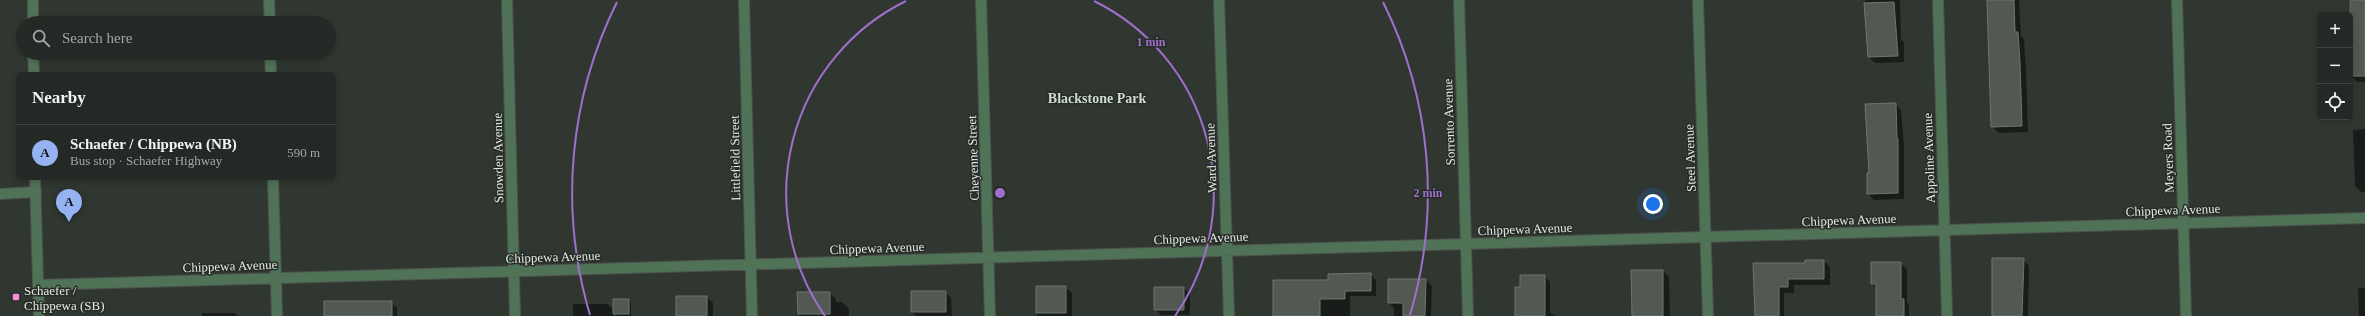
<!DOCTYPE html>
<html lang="en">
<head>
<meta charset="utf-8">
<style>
	:root { --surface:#242925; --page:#2c312d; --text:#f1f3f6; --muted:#a3a6a7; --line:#414542; --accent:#95b2f1 }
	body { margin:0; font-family:Georgia,serif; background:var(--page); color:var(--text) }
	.controls { position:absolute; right:12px; top:12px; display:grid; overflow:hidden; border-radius:6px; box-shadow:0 2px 6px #0003 }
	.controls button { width:36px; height:36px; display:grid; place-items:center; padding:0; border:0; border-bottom:1px solid var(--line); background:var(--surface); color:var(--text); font:20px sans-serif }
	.you { position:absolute; left:1653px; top:204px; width:14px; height:14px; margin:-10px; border:3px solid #fff; border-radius:50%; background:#1a73e8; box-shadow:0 0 0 6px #1a73e833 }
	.badge { display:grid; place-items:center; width:26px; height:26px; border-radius:50%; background:var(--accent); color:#111; font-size:13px; font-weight:700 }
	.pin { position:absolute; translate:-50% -33px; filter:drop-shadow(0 1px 2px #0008) }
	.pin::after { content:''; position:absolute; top:21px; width:14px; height:12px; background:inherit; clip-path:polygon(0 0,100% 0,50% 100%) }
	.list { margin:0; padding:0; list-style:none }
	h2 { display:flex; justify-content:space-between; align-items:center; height:52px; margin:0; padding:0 16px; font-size:17px }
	h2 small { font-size:13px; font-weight:400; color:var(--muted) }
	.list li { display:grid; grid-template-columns:26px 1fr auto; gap:12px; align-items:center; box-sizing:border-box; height:56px; padding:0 16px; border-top:1px solid var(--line) }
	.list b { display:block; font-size:15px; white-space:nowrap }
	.list p { margin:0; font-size:13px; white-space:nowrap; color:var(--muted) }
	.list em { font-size:13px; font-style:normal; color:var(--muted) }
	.icon { flex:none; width:22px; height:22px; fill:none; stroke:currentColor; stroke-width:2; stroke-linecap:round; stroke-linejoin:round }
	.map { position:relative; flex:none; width:2365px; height:316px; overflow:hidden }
	.search { position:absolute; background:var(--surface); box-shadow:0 2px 6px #0003; left:16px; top:16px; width:320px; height:44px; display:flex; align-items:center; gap:10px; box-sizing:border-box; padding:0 14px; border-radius:22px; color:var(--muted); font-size:15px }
	.panel { position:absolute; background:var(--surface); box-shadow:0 2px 6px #0003; left:16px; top:72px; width:320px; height:108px; border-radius:6px }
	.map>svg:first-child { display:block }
</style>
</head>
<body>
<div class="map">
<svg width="2365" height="316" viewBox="0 0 2365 316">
	<rect width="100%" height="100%" fill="#303731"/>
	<path fill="#0007" d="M1865,0H1900L1901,40L1904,42V62L1875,63L1869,57Z
		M1987,0H2019L2021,36L2024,39L2026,70L2028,132L1999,133L1992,126Z
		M2349,0H2365V82H2357L2351,76Z
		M1895,104L1901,110L1904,146V199L1874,200L1868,194L1870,174Z
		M2365,129V192H2361L2355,186L2353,130Z
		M2023,259L2029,266L2028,316H1993Z
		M1824,261L1830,267V285H1794V293H1784V316H1755L1754,264H1806Z
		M1900,263L1907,269V303L1909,306V316H1877V289L1872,284Z
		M1663,271L1669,277L1670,316H1633Z
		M1370,274L1376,280V296H1350V316H1273L1329,281Z
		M1544,276L1550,282V313L1556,316H1515L1516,288H1521Z
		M1426,280L1432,286L1431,316H1394V308L1389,303Z
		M1037,287H1065L1072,293V316H1037Z
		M1184,288L1190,294V315H1161L1155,309Z
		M2358,288H2365V316H2359Z
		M945,292L951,298L952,316H916L912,312Z
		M798,293H830L836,299V302H842L849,309V316H799Z
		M707,297L713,303V316H677Z
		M628,300L631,303V316H616L614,313V316H573V304H608L614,310Z
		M391,302L397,308V316H325Z
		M202,313H235L238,316H202Z"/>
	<path fill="#525953" stroke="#6e766f" d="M1987,0H2014L2015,32H2018L2020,63L2022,126L1991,127Z
		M2350,0H2365V76H2350Z
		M1894,2L1898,56L1868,57L1864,3Z
		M1896,103L1897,139H1898V193L1867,194V173H1869L1865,104Z
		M1992,258H2024L2022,316H1992Z
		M1805,260H1824V279H1788V287H1779V316H1755L1753,263H1805Z
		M1871,262H1901V299H1904V316H1876V284H1871Z
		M1631,270H1663V316H1632Z
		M1371,273V291H1345V299H1320V316H1273V280H1328V274Z
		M1520,275H1545V316H1515V287H1520Z
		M1388,279H1426L1425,316H1403V303H1388Z
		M1036,286H1066V313H1036Z
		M1154,287H1184V310H1154Z
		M911,291H946V312H911Z
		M797,292H830V314H798Z
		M676,296H707V316H676Z
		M613,299H629V314H613Z
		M324,301H392V316H324Z"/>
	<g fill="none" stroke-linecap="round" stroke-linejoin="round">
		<g stroke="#4d534e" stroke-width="12">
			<path id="minor" d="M269,0L270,23
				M507,0L515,316
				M744,0L752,316
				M981,0L990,316
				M1219,0L1229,316
				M1459,0L1468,316
				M1698,0L1708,316
				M1938,0L1947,316
				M270,53L271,74
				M273,178L277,316
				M0,194L36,192
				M38,285L2365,218"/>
		</g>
		<g stroke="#4d534e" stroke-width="12">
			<path id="tertiary" d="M33,0V23
				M2177,0L2186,316
				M33,53L34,74
				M35,178L39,316"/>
		</g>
		<use href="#minor" stroke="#507257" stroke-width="10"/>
		<use href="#tertiary" stroke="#507257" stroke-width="10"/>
	</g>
	<g fill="none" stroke="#a06ecc" stroke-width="2">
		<path d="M825 316A214 214 0 0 1 906 1M1094 1A214 214 0 0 1 1175 316"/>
		<path d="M590 315A428 428 0 0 1 617 2M1383 2A428 428 0 0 1 1410 315"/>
	</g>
	<rect fill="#f591d2" stroke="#262d27" stroke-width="1.5" x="12" y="293" width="8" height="8" rx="2"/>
	<g text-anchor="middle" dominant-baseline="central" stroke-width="3" stroke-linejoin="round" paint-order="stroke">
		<g font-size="13" fill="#e4e8e5" stroke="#262d27">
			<text transform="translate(1449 122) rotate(-92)">Sorrento Avenue</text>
			<text transform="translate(498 158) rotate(-91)">Snowden Avenue</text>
			<text transform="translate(735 158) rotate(-91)">Littlefield Street</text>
			<text transform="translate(973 158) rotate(-92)">Cheyenne Street</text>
			<text transform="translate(1211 158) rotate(-92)">Ward Avenue</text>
			<text transform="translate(1690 158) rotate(-92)">Steel Avenue</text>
			<text transform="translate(1929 158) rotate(-92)">Appoline Avenue</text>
			<text transform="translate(2168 158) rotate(-92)">Meyers Road</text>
			<text transform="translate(2173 210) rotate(-2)">Chippewa Avenue</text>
			<text transform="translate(1849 220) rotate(-2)">Chippewa Avenue</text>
			<text transform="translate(1525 229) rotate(-2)">Chippewa Avenue</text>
			<text transform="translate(1201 238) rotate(-2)">Chippewa Avenue</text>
			<text transform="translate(877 248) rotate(-2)">Chippewa Avenue</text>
			<text transform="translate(553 257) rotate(-2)">Chippewa Avenue</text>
			<text transform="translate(230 266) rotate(-2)">Chippewa Avenue</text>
		</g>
		<g font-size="13" fill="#e4e8e5" stroke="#262d27" text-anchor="start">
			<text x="24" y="290">Schaefer /<tspan x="24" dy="15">Chippewa (SB)</tspan></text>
		</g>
		<g font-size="14" font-weight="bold" fill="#d1dad2" stroke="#262d27">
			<text x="1097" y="98">Blackstone Park</text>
		</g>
	</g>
	<circle cx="1000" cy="193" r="6" fill="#a06ecc" stroke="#262d27" stroke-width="2"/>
	<g font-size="12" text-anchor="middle" font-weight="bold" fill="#a06ecc" stroke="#262d27" stroke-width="3" stroke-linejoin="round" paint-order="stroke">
		<text x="1151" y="46">1 min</text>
		<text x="1428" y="197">2 min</text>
	</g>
</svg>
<div class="controls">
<button>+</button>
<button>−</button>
<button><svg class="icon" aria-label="locate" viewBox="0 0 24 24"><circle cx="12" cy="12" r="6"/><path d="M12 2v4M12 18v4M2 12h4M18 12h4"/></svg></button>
</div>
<div class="you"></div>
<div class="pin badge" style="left:69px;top:222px">A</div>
<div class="search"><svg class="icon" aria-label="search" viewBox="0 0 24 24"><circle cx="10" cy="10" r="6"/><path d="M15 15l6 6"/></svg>Search here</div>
<section class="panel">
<h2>Nearby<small></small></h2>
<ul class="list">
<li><span class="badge">A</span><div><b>Schaefer / Chippewa (NB)</b><p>Bus stop · Schaefer Highway</p></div><em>590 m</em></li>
</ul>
</section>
</div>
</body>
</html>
